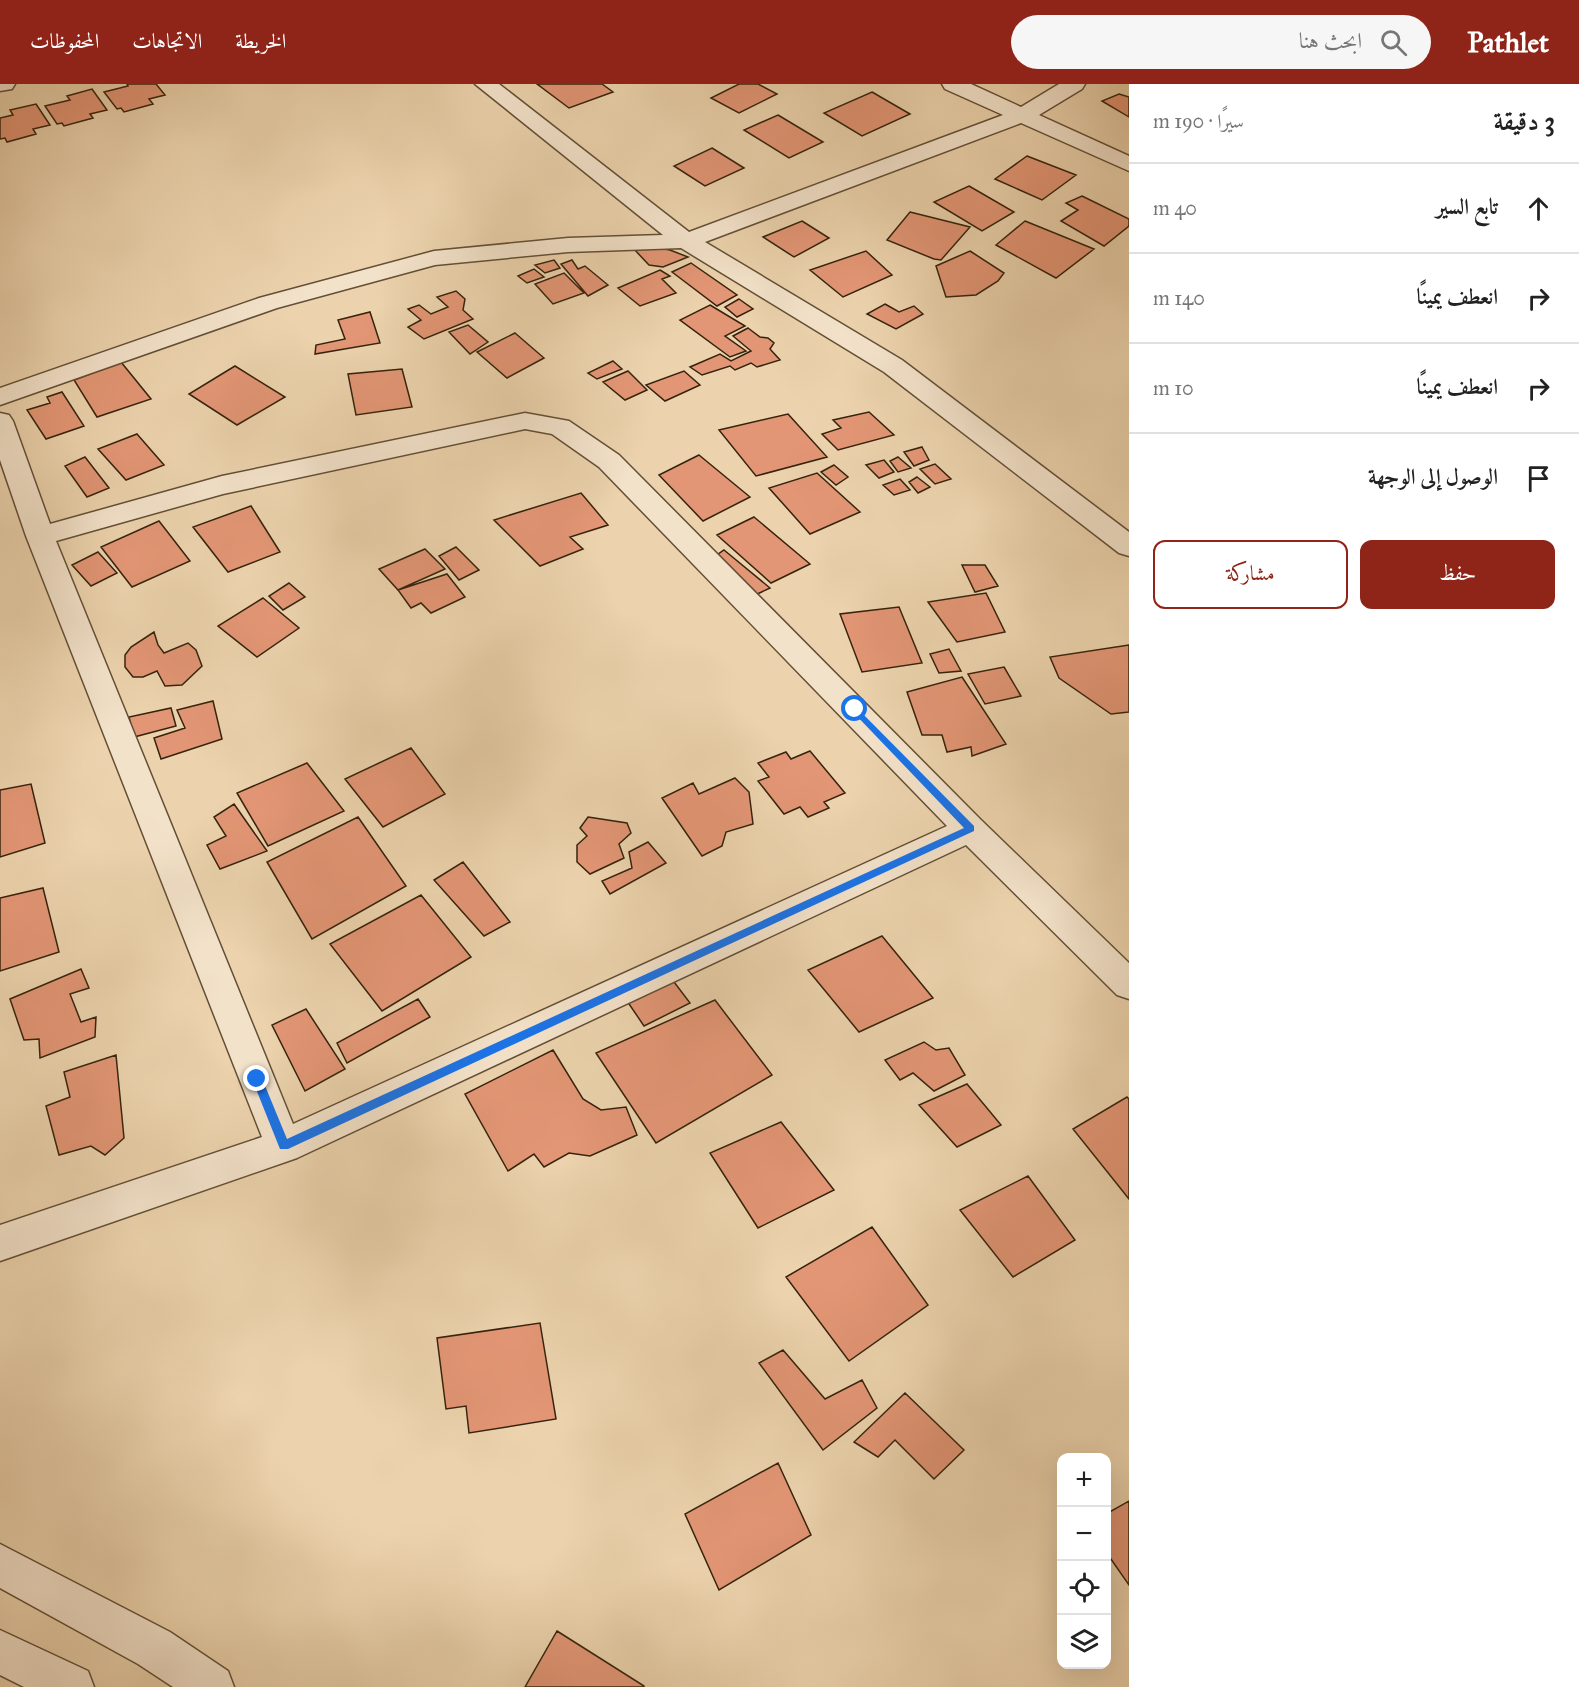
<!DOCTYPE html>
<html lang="ar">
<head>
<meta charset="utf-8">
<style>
	:root { --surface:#fff; --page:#f6f6f6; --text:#222; --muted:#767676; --line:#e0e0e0; --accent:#8f2418 }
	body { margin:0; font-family:"IM FELL Great Primer",Amiri,serif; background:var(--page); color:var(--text); direction:rtl }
	.controls { position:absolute; right:18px; bottom:18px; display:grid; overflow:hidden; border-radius:12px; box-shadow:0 6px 24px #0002 }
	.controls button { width:54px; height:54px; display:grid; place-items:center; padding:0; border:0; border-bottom:2px solid var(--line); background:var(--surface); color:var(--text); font:30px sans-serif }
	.stop { position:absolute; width:18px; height:18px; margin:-14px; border:4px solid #1a73e8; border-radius:50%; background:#fff }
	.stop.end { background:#1a73e8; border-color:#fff; box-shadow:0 2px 6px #0008 }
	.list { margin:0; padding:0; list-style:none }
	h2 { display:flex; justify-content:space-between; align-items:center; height:78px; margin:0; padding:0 24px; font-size:26px }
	h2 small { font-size:20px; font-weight:400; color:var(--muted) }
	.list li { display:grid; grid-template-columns:39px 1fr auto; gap:18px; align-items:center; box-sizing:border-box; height:90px; padding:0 24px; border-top:2px solid var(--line) }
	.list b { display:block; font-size:22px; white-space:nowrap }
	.list em { font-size:20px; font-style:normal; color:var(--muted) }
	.actions { display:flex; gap:12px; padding:18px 24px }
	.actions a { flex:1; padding:14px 0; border:2px solid var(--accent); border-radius:12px; text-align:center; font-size:21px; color:var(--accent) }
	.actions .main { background:var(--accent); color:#fff }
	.icon { flex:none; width:33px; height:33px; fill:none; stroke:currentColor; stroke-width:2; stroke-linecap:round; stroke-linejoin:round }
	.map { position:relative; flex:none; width:1129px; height:1603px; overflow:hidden; direction:ltr }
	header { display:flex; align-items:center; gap:36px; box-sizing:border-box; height:84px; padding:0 30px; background:var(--accent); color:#fff }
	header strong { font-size:28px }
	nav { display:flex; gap:33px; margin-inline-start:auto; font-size:21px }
	.search { width:420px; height:54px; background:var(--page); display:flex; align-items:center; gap:15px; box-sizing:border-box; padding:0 21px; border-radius:33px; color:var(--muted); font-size:22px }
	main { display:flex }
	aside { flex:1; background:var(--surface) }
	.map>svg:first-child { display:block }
</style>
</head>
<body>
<header>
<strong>Pathlet</strong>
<div class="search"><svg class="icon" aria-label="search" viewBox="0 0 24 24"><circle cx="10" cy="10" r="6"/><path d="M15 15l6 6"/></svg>ابحث هنا</div>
<nav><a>الخريطة</a><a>الاتجاهات</a><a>المحفوظات</a></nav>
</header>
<main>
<aside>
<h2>3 دقيقة<small>سيرًا · 190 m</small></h2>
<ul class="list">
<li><svg class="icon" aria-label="ahead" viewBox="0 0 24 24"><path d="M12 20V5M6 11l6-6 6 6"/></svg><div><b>تابع السير</b></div><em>40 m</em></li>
<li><svg class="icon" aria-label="right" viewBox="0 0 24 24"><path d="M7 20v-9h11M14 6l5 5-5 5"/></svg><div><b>انعطف يمينًا</b></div><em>140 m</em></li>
<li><svg class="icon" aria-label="right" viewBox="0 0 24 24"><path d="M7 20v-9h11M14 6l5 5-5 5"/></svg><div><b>انعطف يمينًا</b></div><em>10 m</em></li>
<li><svg class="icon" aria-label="arrive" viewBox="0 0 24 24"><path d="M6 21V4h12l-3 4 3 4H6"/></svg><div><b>الوصول إلى الوجهة</b></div></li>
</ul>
<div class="actions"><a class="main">حفظ</a><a>مشاركة</a></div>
</aside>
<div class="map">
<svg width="1129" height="1603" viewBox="0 0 1129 1603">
	<rect width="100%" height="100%" fill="#ecd3ad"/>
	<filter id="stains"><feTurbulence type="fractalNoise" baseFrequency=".00333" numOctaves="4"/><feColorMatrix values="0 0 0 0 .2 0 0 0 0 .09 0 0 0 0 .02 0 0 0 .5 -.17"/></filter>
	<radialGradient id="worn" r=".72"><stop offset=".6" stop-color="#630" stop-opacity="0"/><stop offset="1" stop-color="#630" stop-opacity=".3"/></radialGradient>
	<path fill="#e39675" stroke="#35230d" stroke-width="1.5" d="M127,0H156L165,11L149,15L153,20L124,28L121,24L117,25L104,8L128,2Z
		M537,0H602L613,8L569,24Z
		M739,0H758L777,10L739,29L711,14Z
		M92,5L107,26L90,30L93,34L64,42L62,39L57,40L45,22L70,16L67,12Z
		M872,8L910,30L862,52L824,29Z
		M1119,10L1129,13V33L1102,17Z
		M36,20L50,41L33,45L36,50L7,58L5,54L0,55V34L13,31L10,26Z
		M778,31L823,58L789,74L744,46Z
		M712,64L744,84L705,102L674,82Z
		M1027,72L1076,91L1042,116L995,95Z
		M969,102L1014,128L982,147L934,118Z
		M1082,112L1129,135V142L1104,162L1061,137L1078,126L1066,119Z
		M910,128L970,143L941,176L934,175L887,156Z
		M802,137L829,154L794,173L763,153Z
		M1025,137L1094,165L1056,194L996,161Z
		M645,162L670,166L688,173L663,183L649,181L632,163Z
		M866,167L892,191L843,213L810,186Z
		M970,167L1004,189L998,197L976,211L946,213L936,182Z
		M554,176L560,184L545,189L535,181Z
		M572,176L578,185L585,182L608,201L588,212L561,180Z
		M691,179L737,211L717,222L672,188Z
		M534,185L544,193L527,199L518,192Z
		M660,186L670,192L662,195L676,209L640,222L618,204Z
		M564,189L584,209L553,220L535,200Z
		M456,207L465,215L463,226L473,235L424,255L408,243L421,236L408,225L419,221L431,230L448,223L437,213Z
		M739,215L753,225L737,233L725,223Z
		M885,220L899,228L914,222L923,230L896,245L867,230Z
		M710,221L745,242L725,252L746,267L730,273L680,236Z
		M370,228L380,259L315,270L316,261L345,255L338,236Z
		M468,241L488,258L470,270L449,248Z
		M748,244L760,253L768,254L774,259L770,265L780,276L757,283L751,279L735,286L730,282L702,291L690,283L720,270L731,277L751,267L733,252Z
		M515,249L544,274L507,294L477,268Z
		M613,277L622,285L597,295L588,289Z
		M121,278L151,315L97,333L74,296Z
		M235,282L285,313L237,341L189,310Z
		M402,285L412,323L356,331L348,290Z
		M628,287L647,306L625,316L603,298Z
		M684,287L700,301L665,317L646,301Z
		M62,308L84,342L46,355L27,326L50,319L47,313Z
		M869,328L894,351L838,366L822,350L841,344L833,336Z
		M788,330L827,373L756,392L719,346Z
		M137,350L164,381L126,396L98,365Z
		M922,363L929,376L914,382L904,368Z
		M699,371L750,413L703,437L659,391Z
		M85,373L109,404L87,413L65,382Z
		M898,373L911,384L898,388L890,377Z
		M884,376L894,388L879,394L866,381Z
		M935,380L951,395L935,400L920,385Z
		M834,381L848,393L836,401L821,388Z
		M817,389L860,428L810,450L769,404Z
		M917,393L930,403L918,409L909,398Z
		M900,395L910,406L894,411L883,401Z
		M581,409L608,441L570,453L583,465L540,482L494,436Z
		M251,422L280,468L228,488L193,443Z
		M754,433L810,480L771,499L717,451Z
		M159,437L190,477L132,503L101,463Z
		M456,463L479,486L459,496L439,472Z
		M425,465L445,485L398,506L379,485Z
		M724,466L770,504L751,513L711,475Z
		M98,468L117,489L91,502L72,481Z
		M962,481H985L998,502L975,508Z
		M447,490L465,513L431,529L421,519L411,524L398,506Z
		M289,499L305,513L283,526L269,512Z
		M986,509L1005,548L957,558L928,518Z
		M263,514L299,544L257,573L218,542Z
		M899,523L922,579L862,588L840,530Z
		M154,548L158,561L164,569L188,559L196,566L202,582L182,601L165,602L157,587L143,593H133L125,583V571L131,563Z
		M1129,561V628L1111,630L1059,594L1050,573Z
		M949,565L961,587L939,589L930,570Z
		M1004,583L1021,612L985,620L968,590Z
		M962,593L1006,660L972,672L971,663L947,668L942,651H922L907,608Z
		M213,617L222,655L161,675L154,654L185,644L177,626Z
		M171,624L176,642L134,653L129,633Z
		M411,664L445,710L383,743L345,695Z
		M810,667L845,709L824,718L829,724L808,733L800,723L784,730L758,697L769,693L758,679L786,668L791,675Z
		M307,679L344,727L268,762L237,709Z
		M735,694L749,708L753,740L726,748L722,762L702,772L662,714L693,699L699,710Z
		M31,700L45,759L0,773V706Z
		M234,720L267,767L220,785L207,761L226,752L214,733Z
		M358,733L406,802L312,855L267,778Z
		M588,733L627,739L631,749L619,760L624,774L590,790L577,778V761L587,752L580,744Z
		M648,758L666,779L610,810L602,797L632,784L629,768Z
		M463,778L510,838L484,852L434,796Z
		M43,804L59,868L0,887V814Z
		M421,811L471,873L382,927L330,860Z
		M882,852L933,914L859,948L808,886Z
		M81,885L89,904L70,910L81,938L96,933L95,953L40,974L39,955L24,956L10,915Z
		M668,890L690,919L644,942L623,911Z
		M418,915L430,933L347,979L337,959Z
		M715,916L772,991L656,1059L596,969Z
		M306,925L345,985L305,1007L272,941Z
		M924,958L936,966L949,964L965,991L934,1007L913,989L900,996L885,976Z
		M553,966L583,1015L601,1026L626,1023L637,1051L590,1072L569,1069L544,1083L534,1070L508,1087L465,1010Z
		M116,971L124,1054L105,1071L91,1062L59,1071L46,1022L70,1013L64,988Z
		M967,1000L1001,1041L957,1063L919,1021Z
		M1127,1013L1129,1015V1115L1073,1045Z
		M781,1038L834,1106L758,1144L710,1069Z
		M1028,1092L1075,1156L1013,1193L960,1126Z
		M872,1143L928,1221L849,1277L786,1193Z
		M540,1239L556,1335L469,1349L466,1322L446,1325L437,1254Z
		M783,1266L825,1315L862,1296L877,1324L823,1366L759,1279Z
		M905,1309L964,1366L934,1395L895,1356L878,1373L854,1358Z
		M778,1379L811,1451L719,1506L685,1430Z
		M1129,1417V1501L1106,1468V1430Z
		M557,1547L644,1602V1603H525Z"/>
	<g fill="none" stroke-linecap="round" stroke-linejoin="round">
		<g stroke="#634f35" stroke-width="3">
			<path id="minor" d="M0,0H15L12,5L0,7Z
				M475,0H499L689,148L1003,31L945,5L942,0H971L1021,23L1059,0H1085L1082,5L1039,31L1129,72V87L1021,39L705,158L902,276L1129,448V472L1119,469L884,288L681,164L568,168L435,181L277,224L0,321V304L259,214L434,167L568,154L663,151Z
				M0,329L9,331L13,337L50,440L222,392L525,329L569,337L619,371L981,736L1129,879V915L1117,911L966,761L297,1074L0,1177V1141L262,1053L26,452L0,376ZM525,345L552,350L599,383L947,742L293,1040L56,457L223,410Z
				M0,1460L170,1548L228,1587L234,1603H173L138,1580L0,1504Z
				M0,1546L88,1587L94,1603H24L0,1591Z"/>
		</g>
		<use href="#minor" fill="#f3e2ca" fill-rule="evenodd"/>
	</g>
	<path fill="#1a73e8" d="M855,622L974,742V747L288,1065H280L252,995L253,992H261L287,1055L964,744L852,627L850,625Z"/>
	<rect width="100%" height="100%" filter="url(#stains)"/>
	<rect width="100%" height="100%" fill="url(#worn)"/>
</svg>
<div class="controls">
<button>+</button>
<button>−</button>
<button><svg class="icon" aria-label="locate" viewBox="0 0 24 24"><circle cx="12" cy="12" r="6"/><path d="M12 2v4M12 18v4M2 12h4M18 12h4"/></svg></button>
<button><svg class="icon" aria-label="layers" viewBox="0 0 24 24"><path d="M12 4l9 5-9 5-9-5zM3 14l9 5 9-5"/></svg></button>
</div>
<div class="stop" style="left:855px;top:625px"></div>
<div class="stop end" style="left:257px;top:995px"></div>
</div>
</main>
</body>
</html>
